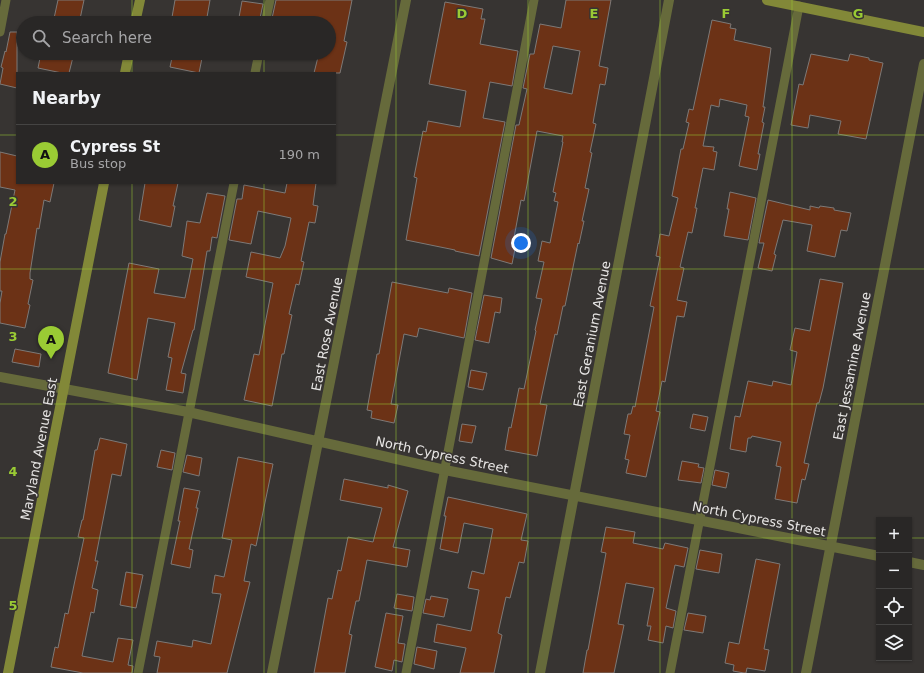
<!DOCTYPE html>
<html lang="en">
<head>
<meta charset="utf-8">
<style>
	:root { --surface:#292726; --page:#353332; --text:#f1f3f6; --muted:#a5a5a7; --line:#454443; --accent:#9acb34 }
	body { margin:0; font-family:"DejaVu Sans",sans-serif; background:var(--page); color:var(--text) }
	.controls { position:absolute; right:12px; bottom:12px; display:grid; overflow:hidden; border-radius:0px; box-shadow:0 1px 3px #0004 }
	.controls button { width:36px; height:36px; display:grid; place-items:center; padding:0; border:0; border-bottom:1px solid var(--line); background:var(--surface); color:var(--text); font:20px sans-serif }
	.you { position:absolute; left:521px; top:243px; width:14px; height:14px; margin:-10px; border:3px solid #fff; border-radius:50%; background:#1a73e8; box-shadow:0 0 0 6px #1a73e833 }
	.badge { display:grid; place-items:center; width:26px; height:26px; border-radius:50%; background:var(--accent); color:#111; font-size:13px; font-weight:700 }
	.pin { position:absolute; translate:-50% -33px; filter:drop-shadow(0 1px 2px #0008) }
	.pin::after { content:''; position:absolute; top:21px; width:14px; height:12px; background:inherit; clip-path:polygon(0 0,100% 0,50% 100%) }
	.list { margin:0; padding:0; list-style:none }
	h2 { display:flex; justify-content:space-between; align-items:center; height:52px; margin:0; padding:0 16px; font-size:17px }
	h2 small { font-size:13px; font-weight:400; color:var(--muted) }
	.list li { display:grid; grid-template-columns:26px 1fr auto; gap:12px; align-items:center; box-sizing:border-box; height:60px; padding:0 16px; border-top:1px solid var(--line) }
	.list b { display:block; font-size:15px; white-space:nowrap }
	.list p { margin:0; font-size:13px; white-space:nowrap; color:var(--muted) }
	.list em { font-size:13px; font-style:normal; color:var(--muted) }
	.icon { flex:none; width:22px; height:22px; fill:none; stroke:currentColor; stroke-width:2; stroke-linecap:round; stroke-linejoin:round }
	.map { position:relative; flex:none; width:924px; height:673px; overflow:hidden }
	.search { position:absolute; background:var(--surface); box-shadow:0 1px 3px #0004; left:16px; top:16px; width:320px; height:44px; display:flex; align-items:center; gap:10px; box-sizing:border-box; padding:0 14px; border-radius:22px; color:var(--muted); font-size:15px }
	.panel { position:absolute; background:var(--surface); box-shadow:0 1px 3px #0004; left:16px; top:72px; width:320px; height:112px; border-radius:0px }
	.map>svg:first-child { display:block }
</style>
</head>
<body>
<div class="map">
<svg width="924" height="673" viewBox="0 0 924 673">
	<rect width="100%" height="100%" fill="#373432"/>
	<path fill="#6c3216" stroke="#7d7977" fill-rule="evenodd" d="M58,0H84L80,19H78L77,23H53Z
		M175,0H210L206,23H171Z
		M276,0H352L344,41L347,42L340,73H314L319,53H329V23H271Z
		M566,0H611L599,66L608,68L605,85L600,84L593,123L596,124L590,152L592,153L585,188L589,189L582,221H584L579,244L578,243L565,306H563L557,335L555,334L540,404L547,405L537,456L505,450L509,427L511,428L519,388L524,389L536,331L535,330L542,299L536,298L544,262L538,261L542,241L550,243L558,202L554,201L556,193L553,192L563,142H562L563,136L537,131L524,201L521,200L513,243L516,244L512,264L491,258L516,125H519L527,89L523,88L530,54H534L540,24L561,28ZM553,46L580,51L572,94L544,88Z
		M242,1L263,4L259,23H238Z
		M445,2L483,9L481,19H485L480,44L518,51L512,86L490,82L483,118L505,122L479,256L455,251V250L406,240L417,178L414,177L423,131L426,132L428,121L460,127L466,91L429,84Z
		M712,20L731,24L730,28L736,29L734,40L771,48L763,107H765L762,122L764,123L758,154H760L757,170L739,166L749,117L745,116L747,105L720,99L719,107L711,105L703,146L714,147L713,151L717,152L714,170L703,168L695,208H697L692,233L688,232L680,267L684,268L677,300L687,302L684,317L677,316L665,382L662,381L656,411L660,412L646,477L626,473L629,460L625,459L630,435L624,434L628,414H631L633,406L635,407L654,307L650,306L660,257L656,256L660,234L669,236L678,198L672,196L681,149H683L689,123L686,122L689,109L693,110Z
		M10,32H17V88L0,84L3,68L1,67L5,51L6,52Z
		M41,53H74L69,73H62L38,68Z
		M173,53H203L199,73L170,67Z
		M811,54L848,61L850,54L869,58V60L883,63L866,139L838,134L841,121L810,115L808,128L791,125L799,84L803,85Z
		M0,152L17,156V183H54L50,202L44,200L39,229L37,228L30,273V279L33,280L28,304L30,305L25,328L0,323V303L2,291H0V262L5,234H6L15,190L0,187Z
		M145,183H178L173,206H175L171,227L139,220Z
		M287,183H316L313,205L318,206L315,223L309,222L301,261L304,262L299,285L296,284L289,314L292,315L284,354H282L272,406L244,400L254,354L259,355L273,283L246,277L251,252L280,258L285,246L291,218L258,211L251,244L229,240L237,199H242L244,185L285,193Z
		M730,192L756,198L748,240L724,236L729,209H727Z
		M207,193L225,196L217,238L212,237L210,251H207L194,330H193L181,373L186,374L183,393L166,390L172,358L168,357L175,323L148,318L137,380L108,373L129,263L159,269L154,293L185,298L193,259L182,256L187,221L200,223Z
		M768,200L810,210V206L819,208L820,206L834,208V210L851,213L847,231L841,230L835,257L807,251L812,225L783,220L774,254L776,255L772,271L758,268L764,243H759Z
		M820,279L843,283L823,388L819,403H817L804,463L809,464L805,480L802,479L797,503L775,499L781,467L776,466L781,442L752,436L751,438H748L746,452L730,449L735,416L740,417L748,381L772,386L773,381L791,385L797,352L790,350L795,328L810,331Z
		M392,282L448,293L449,288L472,293L464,338L419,328L417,337L404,334L391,404L398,405L394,423L371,418L372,411L367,410L377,354H379Z
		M484,295L502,298L500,313L495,312L489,343L475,340Z
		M15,349L41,354L39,367L12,362Z
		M471,370L487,373L483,390L468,387Z
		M693,414L708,417L705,431L690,428Z
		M462,424L476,426L472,443L459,441Z
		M100,438L127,444L121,476L112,474L95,561H98L92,588L98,590L94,613L91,612L82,656L113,662L118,638L133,640L128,665L133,666L132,673H83L51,667L55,647L58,648L65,613L68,614L74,585L84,538L78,537L82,520H83L95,450H97Z
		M161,450L175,453L172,470L157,467Z
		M187,455L202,458L199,476L183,472Z
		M238,457L273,464L256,546L251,544L244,581L250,582L227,673H157L160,657L154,656L157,641L192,647L193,640L211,644L221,594L212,593L215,575L224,577L232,540L222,538Z
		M682,461L699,464L698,467L704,468L701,483L678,480Z
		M715,470L729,473L726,488L712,485Z
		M344,479L388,488V485L408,491L393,547L410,550L407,567L367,560L359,601H356L349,634L352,635L345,673H314L328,598L332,599L338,570L341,571L348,537L373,542L382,508L340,500Z
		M184,488L200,491L196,508H198L189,549L193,550L190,568L171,564L180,521H178Z
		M448,497L527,514L521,540L528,541L524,563L519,562L510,598L506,597L498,633L502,635L494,673H460L466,648L434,642L437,624L471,631L479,590L468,588L472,571L484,574L493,529L464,523L458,553L440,549L446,516H444Z
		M606,527L635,532L633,543L663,549L665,543L688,548L684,567L675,565L666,608L676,611L673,628L666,626L663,643L648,640L651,626H647L654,588L626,583L618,624L624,625L614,673H583L587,650H588L606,553L601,552Z
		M700,550L722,554L719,573L696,569Z
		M756,559L780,564L764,649L769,650L765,671L747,668L746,673H744L733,671L734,665L725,663L729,642L739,644Z
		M126,572L143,575L136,608L120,605Z
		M397,594L414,597L412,611L394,608Z
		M431,596L448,599L444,617L423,613L426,599L430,600Z
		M386,613L403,616L398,643L405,644L402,662L394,660L392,671L375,667Z
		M688,613L706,616L703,633L684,630Z
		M417,647L437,651L434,669L414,664Z"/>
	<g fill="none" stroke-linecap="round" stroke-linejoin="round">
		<path stroke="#666a3b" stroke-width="9" d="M265,23L270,0
			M0,32L6,0
			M255,73L259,53
			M138,673L234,183
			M406,673L534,0
			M670,673L799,6"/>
		<path stroke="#666a3b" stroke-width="10" d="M0,377L188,412L445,470L879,556
			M909,562L924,565
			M272,673L406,0
			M540,673L669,0
			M806,673L924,64"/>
		<path stroke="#828838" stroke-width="10" d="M767,0L924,32
			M135,23L140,0
			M125,73L129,53
			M8,673L104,183"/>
	</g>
	<path fill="none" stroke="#9acb34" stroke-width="1" stroke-opacity="0.55" d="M132,0V23M264,0V23M396,0V673M528,0V673M660,0V673M792,0V673M132,53V73M264,53V73M0,135H17M335,135H924M132,183V673M264,183V673M0,269H924M0,404H924M0,538H879M909,538H924"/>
	<g text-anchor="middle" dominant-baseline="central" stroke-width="3" stroke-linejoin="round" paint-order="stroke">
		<g font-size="13" fill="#e7e5e4" stroke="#373432">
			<text transform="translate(327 334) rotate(-79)">East Rose Avenue</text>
			<text transform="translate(592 334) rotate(-79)">East Geranium Avenue</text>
			<text transform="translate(852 366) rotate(-79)">East Jessamine Avenue</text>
			<text transform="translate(39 449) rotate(-79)">Maryland Avenue East</text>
			<text transform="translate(442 455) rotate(12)">North Cypress Street</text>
			<text transform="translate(759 519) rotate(11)">North Cypress Street</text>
		</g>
	</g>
	<g font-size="13" text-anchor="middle" font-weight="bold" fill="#9acb34" stroke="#373432" stroke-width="3" stroke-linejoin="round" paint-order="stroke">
		<text x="462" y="18">D</text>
		<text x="594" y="18">E</text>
		<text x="726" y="18">F</text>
		<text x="858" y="18">G</text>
		<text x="13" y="206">2</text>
		<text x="13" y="341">3</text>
		<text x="13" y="476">4</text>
		<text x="13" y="610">5</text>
	</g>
</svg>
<div class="controls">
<button>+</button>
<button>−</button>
<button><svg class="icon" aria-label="locate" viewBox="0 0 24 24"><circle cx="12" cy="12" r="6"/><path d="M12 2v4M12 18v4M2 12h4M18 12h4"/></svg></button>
<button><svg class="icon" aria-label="layers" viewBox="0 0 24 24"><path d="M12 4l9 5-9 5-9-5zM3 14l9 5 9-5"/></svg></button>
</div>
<div class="you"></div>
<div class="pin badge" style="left:51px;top:359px">A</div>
<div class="search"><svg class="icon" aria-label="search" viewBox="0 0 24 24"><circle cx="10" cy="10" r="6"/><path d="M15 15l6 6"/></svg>Search here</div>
<section class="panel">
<h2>Nearby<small></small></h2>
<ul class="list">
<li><span class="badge">A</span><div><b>Cypress St</b><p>Bus stop</p></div><em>190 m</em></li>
</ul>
</section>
</div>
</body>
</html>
